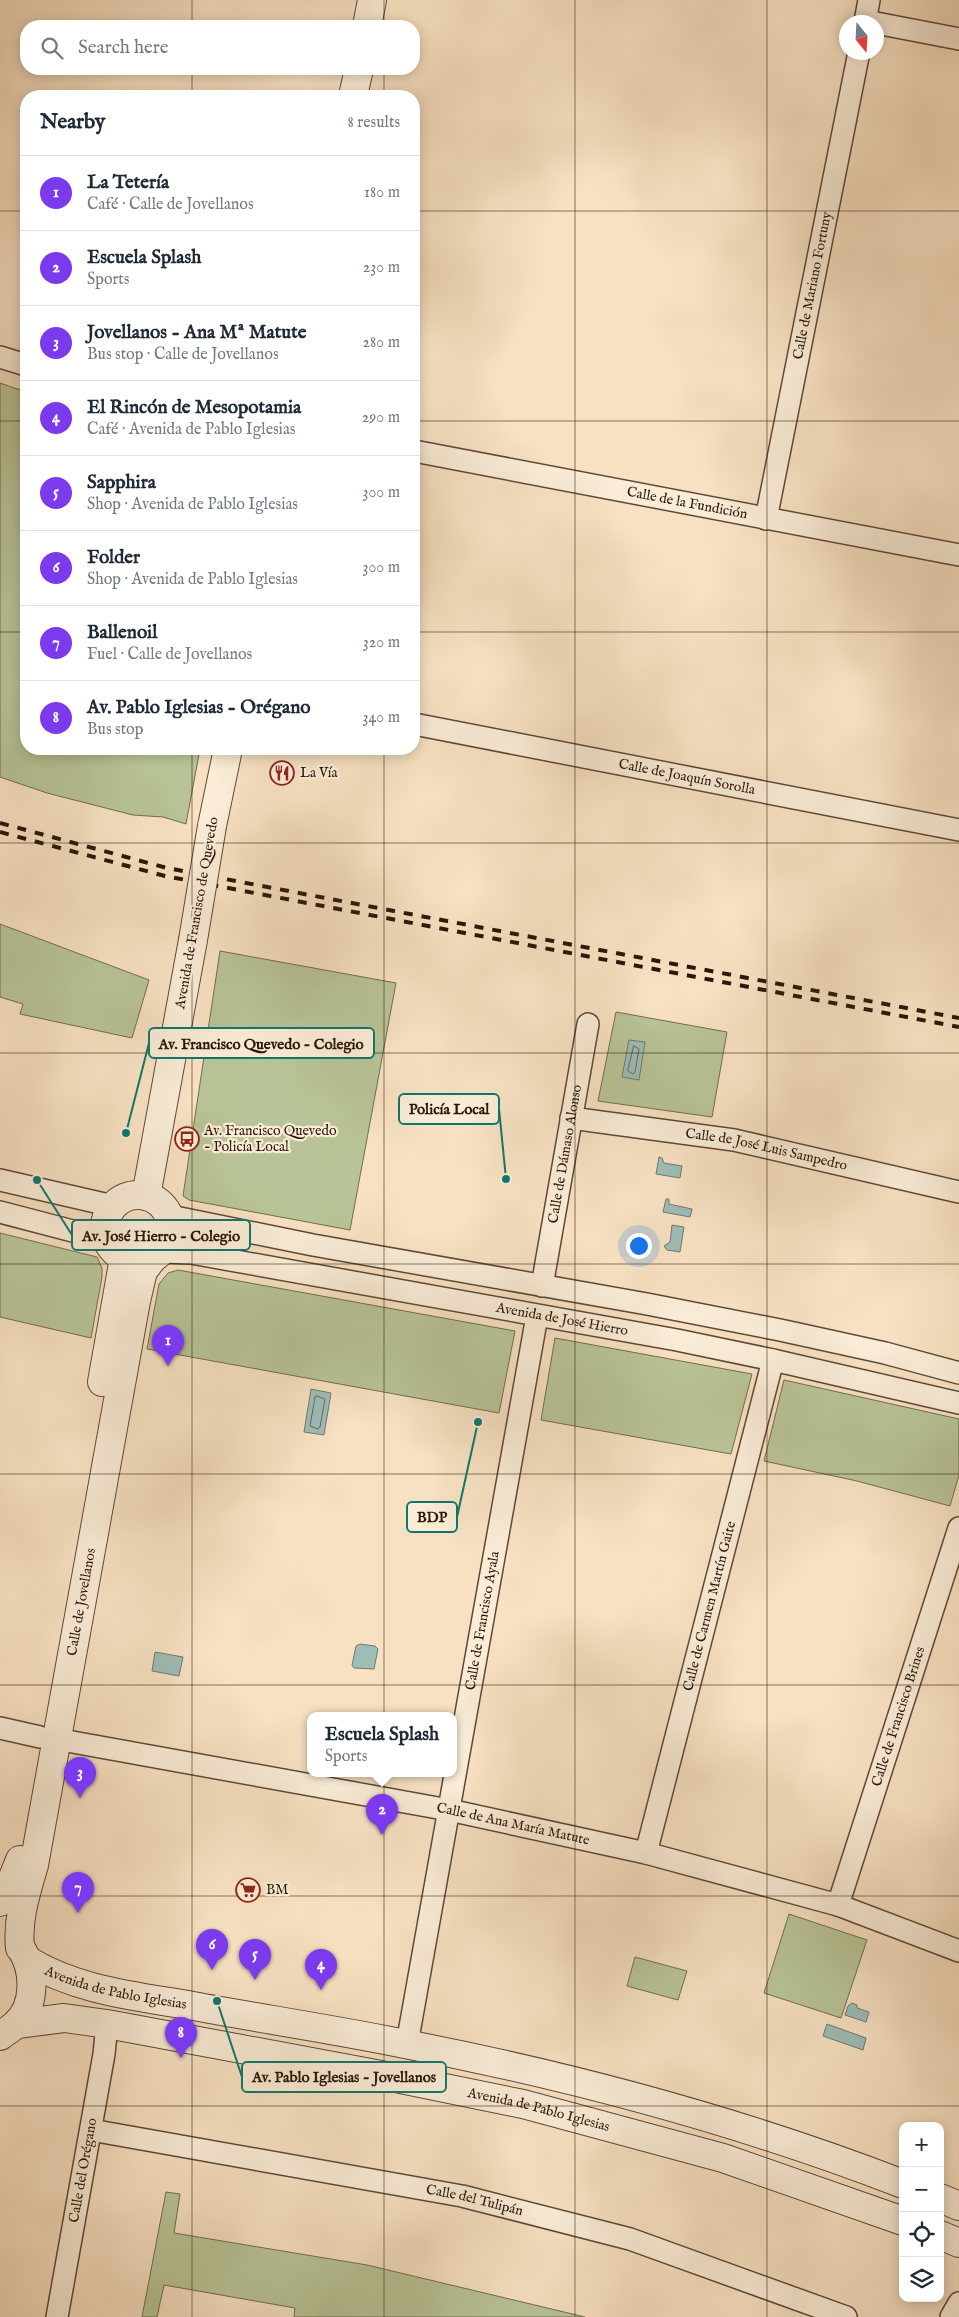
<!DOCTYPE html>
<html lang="en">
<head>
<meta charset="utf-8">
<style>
	:root { --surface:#fff; --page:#f6f6f7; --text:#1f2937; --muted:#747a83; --line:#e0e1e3; --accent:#7c3aed }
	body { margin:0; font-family:"IM FELL English",serif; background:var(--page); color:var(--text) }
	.controls { position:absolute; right:15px; bottom:15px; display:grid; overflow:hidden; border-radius:10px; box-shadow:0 2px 12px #0003 }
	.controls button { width:45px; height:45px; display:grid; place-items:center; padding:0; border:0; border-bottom:1px solid var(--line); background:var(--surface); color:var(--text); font:25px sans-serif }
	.compass { position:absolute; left:839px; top:15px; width:45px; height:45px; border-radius:50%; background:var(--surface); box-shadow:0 2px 12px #0003; rotate:162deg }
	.you { position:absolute; left:638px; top:1245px; width:18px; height:18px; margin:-12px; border:4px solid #fff; border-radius:50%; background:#1a73e8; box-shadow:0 0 0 8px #1a73e833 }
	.badge { display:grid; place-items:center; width:32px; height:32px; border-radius:50%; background:var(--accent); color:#fff; font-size:16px; font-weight:700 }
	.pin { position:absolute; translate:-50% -41px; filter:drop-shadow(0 1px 2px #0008) }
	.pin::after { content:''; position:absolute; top:26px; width:18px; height:15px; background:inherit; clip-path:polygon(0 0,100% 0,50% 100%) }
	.popup { position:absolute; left:307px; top:1712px; width:150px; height:65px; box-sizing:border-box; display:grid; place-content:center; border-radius:10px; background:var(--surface); filter:drop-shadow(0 1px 4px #0005); font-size:16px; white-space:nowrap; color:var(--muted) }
	.popup b { font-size:19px; color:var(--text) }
	.popup::after { content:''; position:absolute; left:50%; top:100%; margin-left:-10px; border:10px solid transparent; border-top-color:var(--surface) }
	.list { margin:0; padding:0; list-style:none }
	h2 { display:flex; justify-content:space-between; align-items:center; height:65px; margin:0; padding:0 20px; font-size:21px }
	h2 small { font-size:16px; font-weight:400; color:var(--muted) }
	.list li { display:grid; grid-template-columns:32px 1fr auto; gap:15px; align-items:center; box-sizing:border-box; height:75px; padding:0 20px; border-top:1px solid var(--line) }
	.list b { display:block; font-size:19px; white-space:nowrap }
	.list p { margin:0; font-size:16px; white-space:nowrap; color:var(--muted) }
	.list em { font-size:16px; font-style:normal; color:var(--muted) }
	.icon { flex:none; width:28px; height:28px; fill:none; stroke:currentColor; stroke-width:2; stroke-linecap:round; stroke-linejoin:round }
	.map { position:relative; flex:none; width:959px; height:2317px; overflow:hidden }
	.search { position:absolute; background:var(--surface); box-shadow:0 2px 12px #0003; left:20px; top:20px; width:400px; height:55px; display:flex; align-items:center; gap:12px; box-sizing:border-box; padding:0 18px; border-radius:20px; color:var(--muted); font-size:19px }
	.panel { position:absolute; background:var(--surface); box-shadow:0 2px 12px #0003; left:20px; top:90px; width:400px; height:665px; border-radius:20px }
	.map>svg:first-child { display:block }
</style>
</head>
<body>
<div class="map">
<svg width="959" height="2317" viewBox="0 0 959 2317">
	<rect width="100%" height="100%" fill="#f7e1c2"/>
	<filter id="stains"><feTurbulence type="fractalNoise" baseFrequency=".004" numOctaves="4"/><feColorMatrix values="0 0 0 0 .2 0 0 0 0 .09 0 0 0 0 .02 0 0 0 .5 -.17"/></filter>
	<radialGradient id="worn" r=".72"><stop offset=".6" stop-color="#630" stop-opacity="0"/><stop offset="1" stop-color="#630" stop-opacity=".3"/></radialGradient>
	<path fill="#b8c497" stroke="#726c50" d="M0,383L26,392V749H200L186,824L163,817L133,815L47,793L0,777Z
		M0,924L149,980L132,1038L20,1014L23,1004L0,997Z
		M220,951L396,983L350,1230L189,1200L183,1196Z
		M616,1012L727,1032L712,1117L598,1101Z
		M0,1233L97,1257L102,1268V1277L91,1338L0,1317Z
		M178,1270L515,1331L499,1413L147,1349L159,1284L168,1273Z
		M555,1338L752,1374L731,1454L541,1420Z
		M784,1380L959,1419V1475L950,1506L857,1481L764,1461Z
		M789,1914L867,1940L841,2018L764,1993Z
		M635,1957L687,1971L678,2000L627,1986Z
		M166,2192L180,2194L174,2233L367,2265L585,2317H294L295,2308L164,2285L157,2317H142Z"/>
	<path fill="#9ebdb7" stroke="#707a71" d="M629,1040L645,1042L639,1080L622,1077Z
		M659,1157L662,1158L664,1163L682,1166L680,1178L656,1174Z
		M666,1199H669V1204L692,1209L690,1217L663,1212Z
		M672,1225L684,1227L680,1252L667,1250L664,1246L670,1242Z
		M311,1389L331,1393L324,1435L304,1432Z
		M360,1644L375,1646L378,1649L374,1669L354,1668L352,1665L356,1646Z
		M155,1652L183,1657L179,1676L152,1671Z
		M852,2003L857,2005V2008L869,2012L866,2022L845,2015L848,2006Z
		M827,2024L866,2038L863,2050L823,2036Z"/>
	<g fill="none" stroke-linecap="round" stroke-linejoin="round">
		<path stroke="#646960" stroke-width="1" d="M634,1046L639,1049L635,1072L633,1074L628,1071Z
			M317,1396L325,1399L320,1427L318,1429L310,1426L315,1397Z"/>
		<g stroke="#5e4836" stroke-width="24">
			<g id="minor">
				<path d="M865,22L869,0"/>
				<path d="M876,23L959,39"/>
				<path d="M0,357L26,365"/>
				<path id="s1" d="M414,451L959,555"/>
				<path id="s2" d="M766,519L859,52"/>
				<path id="s3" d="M414,724L959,830"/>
				<path id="s4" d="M571,1118L734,1140L959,1192"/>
				<path d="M0,1180L113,1206"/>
				<path d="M0,1212L107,1240"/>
				<path d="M170,1216L313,1245L647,1304L780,1330L885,1353L959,1373"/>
				<path id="s5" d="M162,1252L191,1253L677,1340L773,1360L959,1403"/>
				<path id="s6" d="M542,1286L588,1024"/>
				<path d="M0,1728L40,1737"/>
				<path id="s7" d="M56,1739L449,1810L646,1853L838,1905L959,1951"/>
				<path id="s8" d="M646,1853L773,1360"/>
				<path id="s9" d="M838,1905L959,1528"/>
				<path id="s10" d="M407,2044L537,1316"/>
				<path id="s11" d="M91,2130L462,2196L630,2239L846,2317"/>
				<path id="s12" d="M57,2317L104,2054L107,2024"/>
				<path d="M951,2317L959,2303"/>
			</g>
		</g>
		<g stroke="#5e4836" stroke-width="30">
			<g id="tertiary">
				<path d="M367,26L372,0"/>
				<path d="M353,96L359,69"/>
				<path d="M212,826L228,749"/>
				<circle cx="138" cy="1228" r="33"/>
				<path d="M146,1196L193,940"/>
				<path d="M102,1382L124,1258"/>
				<path d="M0,1902L5,1897L20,1860"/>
				<path id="s13" d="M20,1948C17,1919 26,1893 34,1865L136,1301L143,1271L153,1258"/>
				<path id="s14" d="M27,1960C78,1991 135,1996 193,2006C258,2018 324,2028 390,2041C564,2074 737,2120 903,2184"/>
				<path id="s15" d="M17,2024L64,2018L107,2024L381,2075L523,2104L723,2158L903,2221"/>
				<path d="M0,2036C5,2032 11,2029 16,2024C36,2006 35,1971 22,1950"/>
				<path d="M940,2198L959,2206"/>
				<path d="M940,2235L959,2243"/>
			</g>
		</g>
		<use href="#minor" stroke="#faecd7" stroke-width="21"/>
		<use href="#tertiary" stroke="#faecd7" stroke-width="28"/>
		<path stroke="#2b1508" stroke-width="4" stroke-dasharray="9 9" stroke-linecap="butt" d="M0,823L167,868L959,1018
			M0,832L165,876L959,1027"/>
		<g stroke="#5e4836" stroke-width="30" stroke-linecap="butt">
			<path id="tertiary-bridge" d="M193,940L212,826"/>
		</g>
		<use href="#tertiary-bridge" stroke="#faecd7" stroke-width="28"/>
	</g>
	<path fill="none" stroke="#2b1508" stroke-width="1" stroke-opacity="0.55" d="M192,0V26M384,0V26M575,0V2317M767,0V2317M192,69V96M384,69V96M0,211H26M414,211H959M0,421H26M414,421H959M0,632H26M414,632H959M192,749V2317M384,749V2317M0,843H959M0,1053H959M0,1264H959M0,1474H959M0,1685H959M0,1896H959M0,2106H959"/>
	<defs>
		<g id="restaurant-ring" transform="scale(1.25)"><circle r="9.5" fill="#faecd7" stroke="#8f2418" stroke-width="1.5"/><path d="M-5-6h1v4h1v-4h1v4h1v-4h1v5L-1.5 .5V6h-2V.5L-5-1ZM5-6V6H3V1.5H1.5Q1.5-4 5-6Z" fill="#8f2418"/></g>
		<g id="bus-ring" transform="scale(1.25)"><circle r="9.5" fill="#faecd7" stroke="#8f2418" stroke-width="1.5"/><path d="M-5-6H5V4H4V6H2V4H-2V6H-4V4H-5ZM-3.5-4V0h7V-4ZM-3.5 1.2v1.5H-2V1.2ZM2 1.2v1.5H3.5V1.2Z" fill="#8f2418"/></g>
		<g id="supermarket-ring" transform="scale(1.25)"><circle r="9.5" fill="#faecd7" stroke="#8f2418" stroke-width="1.5"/><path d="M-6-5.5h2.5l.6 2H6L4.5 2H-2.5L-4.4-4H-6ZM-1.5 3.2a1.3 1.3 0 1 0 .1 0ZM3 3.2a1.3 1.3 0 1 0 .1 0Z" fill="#8f2418"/></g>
	</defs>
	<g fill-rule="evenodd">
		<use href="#restaurant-ring" x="282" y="773"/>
		<use href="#bus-ring" x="187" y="1139"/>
		<use href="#supermarket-ring" x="248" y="1890"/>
	</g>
	<g text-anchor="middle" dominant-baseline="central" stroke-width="4.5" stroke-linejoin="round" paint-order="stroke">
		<g font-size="14" fill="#2b1508" stroke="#faecd7">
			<text stroke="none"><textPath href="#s2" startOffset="238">Calle de Mariano Fortuny</textPath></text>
			<text stroke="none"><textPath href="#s1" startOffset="278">Calle de la Fundición</textPath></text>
			<text stroke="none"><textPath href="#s3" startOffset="278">Calle de Joaquín Sorolla</textPath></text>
			<text transform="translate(197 913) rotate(-80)">Avenida de Francisco de Quevedo</text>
			<text stroke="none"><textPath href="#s4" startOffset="198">Calle de José Luis Sampedro</textPath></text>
			<text stroke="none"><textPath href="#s6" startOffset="134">Calle de Dámaso Alonso</textPath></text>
			<text stroke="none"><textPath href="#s5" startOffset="406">Avenida de José Hierro</textPath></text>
			<text stroke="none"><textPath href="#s13" startOffset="352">Calle de Jovellanos</textPath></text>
			<text stroke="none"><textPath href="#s8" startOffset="255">Calle de Carmen Martín Gaite</textPath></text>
			<text stroke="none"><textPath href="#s10" startOffset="430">Calle de Francisco Ayala</textPath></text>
			<text stroke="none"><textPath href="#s9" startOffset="198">Calle de Francisco Brines</textPath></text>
			<text stroke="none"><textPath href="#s7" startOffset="465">Calle de Ana María Matute</textPath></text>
			<text stroke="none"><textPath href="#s14" startOffset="94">Avenida de Pablo Iglesias</textPath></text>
			<text stroke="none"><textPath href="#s15" startOffset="531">Avenida de Pablo Iglesias</textPath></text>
			<text stroke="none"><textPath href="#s12" startOffset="149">Calle del Orégano</textPath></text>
			<text stroke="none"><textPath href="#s11" startOffset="390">Calle del Tulipán</textPath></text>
		</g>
		<g font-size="14" fill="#2b1508" stroke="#faecd7" text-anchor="start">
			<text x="300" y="773">La Vía</text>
			<text x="204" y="1131">Av. Francisco Quevedo<tspan x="204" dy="16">- Policía Local</tspan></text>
			<text x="266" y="1890">BM</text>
		</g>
	</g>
	<path fill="none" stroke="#0f766e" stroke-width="2" d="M126 1133L149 1043M506 1179L499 1109M37 1180L72 1235M478 1422L457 1517M217 2001L242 2077"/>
	<g fill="#0f766e" stroke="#faecd7" stroke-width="2">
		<circle cx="126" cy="1133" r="5"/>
		<circle cx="506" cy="1179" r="5"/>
		<circle cx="37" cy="1180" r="5"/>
		<circle cx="478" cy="1422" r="5"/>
		<circle cx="217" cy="2001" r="5"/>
	</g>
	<g fill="#faecd7" stroke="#0f766e" stroke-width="2">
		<rect x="149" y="1028" width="225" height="30" rx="5"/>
		<rect x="399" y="1094" width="100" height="30" rx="5"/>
		<rect x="72" y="1220" width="178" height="30" rx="5"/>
		<rect x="407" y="1502" width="50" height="30" rx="5"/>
		<rect x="242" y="2062" width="204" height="30" rx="5"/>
	</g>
	<g font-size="15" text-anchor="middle" font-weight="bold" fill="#2b1508">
		<text x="261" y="1049">Av. Francisco Quevedo - Colegio</text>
		<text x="449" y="1114">Policía Local</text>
		<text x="161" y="1241">Av. José Hierro - Colegio</text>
		<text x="432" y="1522">BDP</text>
		<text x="344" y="2082">Av. Pablo Iglesias - Jovellanos</text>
	</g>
	<rect width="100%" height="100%" filter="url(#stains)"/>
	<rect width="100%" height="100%" fill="url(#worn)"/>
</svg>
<div class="controls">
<button>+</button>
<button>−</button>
<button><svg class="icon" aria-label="locate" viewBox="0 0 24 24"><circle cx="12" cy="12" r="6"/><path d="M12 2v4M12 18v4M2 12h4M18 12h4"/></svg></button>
<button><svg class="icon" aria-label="layers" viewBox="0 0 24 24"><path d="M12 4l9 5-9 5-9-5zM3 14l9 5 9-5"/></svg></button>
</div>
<svg class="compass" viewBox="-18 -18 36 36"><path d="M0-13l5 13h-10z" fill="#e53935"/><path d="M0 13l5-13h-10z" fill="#747a83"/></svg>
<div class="you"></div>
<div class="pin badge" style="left:168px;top:1366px">1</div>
<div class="pin badge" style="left:382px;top:1835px">2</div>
<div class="popup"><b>Escuela Splash</b>Sports</div>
<div class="pin badge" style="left:80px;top:1798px">3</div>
<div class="pin badge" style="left:321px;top:1990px">4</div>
<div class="pin badge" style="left:255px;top:1980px">5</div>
<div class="pin badge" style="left:212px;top:1970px">6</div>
<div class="pin badge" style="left:78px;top:1913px">7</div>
<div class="pin badge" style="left:181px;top:2058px">8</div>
<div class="search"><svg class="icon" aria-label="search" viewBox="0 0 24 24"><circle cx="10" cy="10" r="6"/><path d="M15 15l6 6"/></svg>Search here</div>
<section class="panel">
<h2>Nearby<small>8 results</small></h2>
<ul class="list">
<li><span class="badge">1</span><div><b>La Tetería</b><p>Café · Calle de Jovellanos</p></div><em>180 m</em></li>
<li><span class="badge">2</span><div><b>Escuela Splash</b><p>Sports</p></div><em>230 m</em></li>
<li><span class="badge">3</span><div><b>Jovellanos - Ana Mª Matute</b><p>Bus stop · Calle de Jovellanos</p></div><em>280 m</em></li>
<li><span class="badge">4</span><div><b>El Rincón de Mesopotamia</b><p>Café · Avenida de Pablo Iglesias</p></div><em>290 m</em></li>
<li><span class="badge">5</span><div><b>Sapphira</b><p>Shop · Avenida de Pablo Iglesias</p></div><em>300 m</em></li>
<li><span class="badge">6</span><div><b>Folder</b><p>Shop · Avenida de Pablo Iglesias</p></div><em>300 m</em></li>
<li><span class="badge">7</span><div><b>Ballenoil</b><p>Fuel · Calle de Jovellanos</p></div><em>320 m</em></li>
<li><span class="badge">8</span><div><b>Av. Pablo Iglesias - Orégano</b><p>Bus stop</p></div><em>340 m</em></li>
</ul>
</section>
</div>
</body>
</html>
